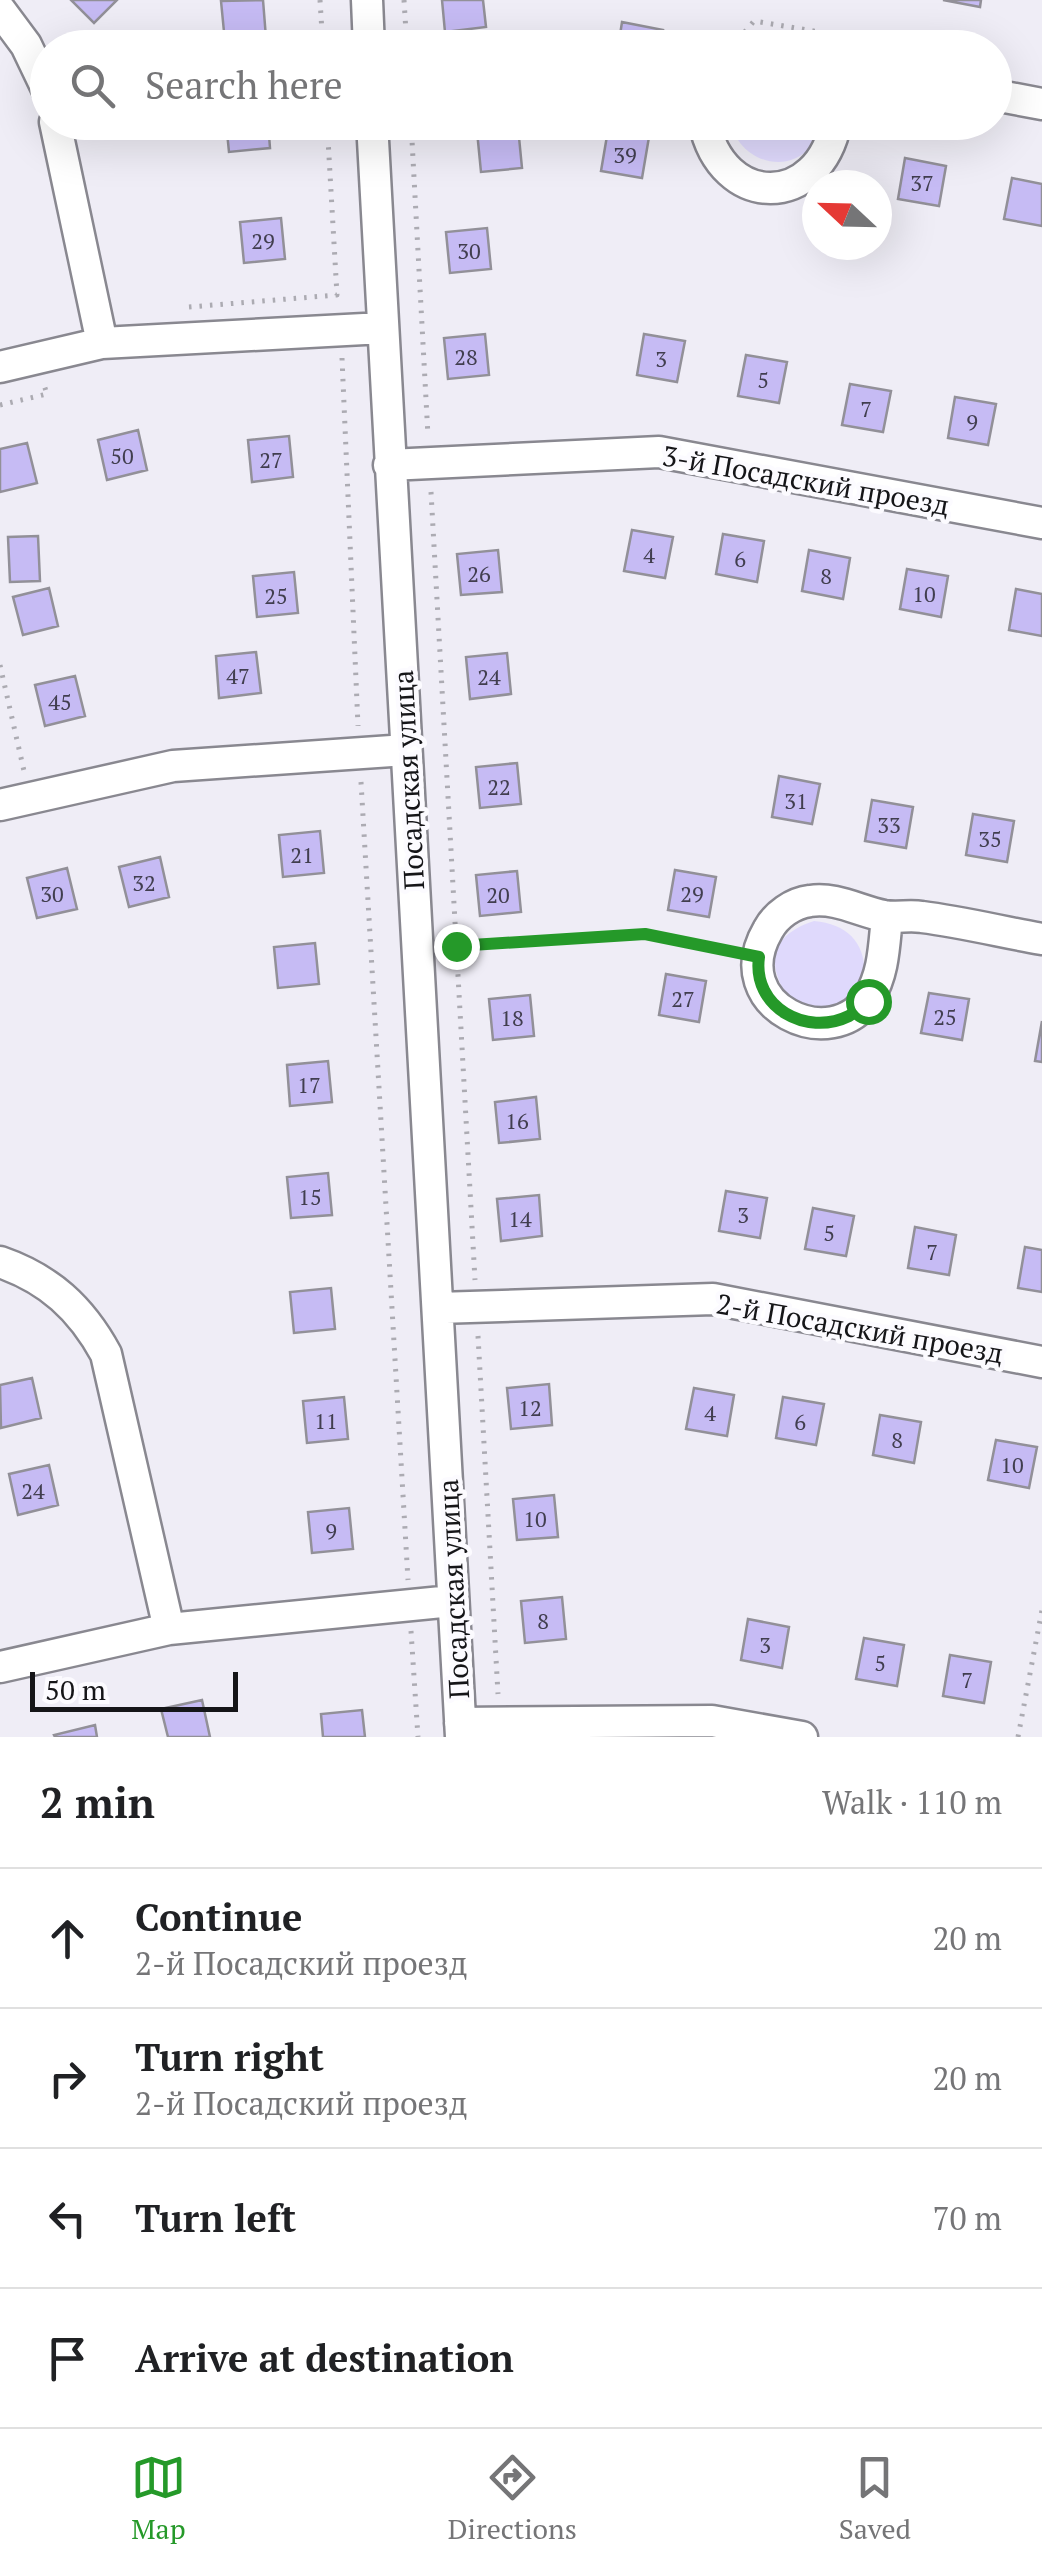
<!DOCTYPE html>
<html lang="en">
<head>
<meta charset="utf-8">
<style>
	:root { --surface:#fff; --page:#f6f6f6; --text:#202124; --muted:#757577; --line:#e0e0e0; --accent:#259929 }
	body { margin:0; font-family:"PT Serif",serif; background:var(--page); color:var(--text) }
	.compass { position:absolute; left:802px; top:170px; width:90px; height:90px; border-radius:50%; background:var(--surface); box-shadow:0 10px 40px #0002; rotate:292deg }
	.scale { position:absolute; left:30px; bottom:25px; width:208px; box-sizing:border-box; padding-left:10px; border:5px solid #151518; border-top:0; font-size:28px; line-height:35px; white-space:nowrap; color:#151518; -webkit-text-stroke:8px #fcfbff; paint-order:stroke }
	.stop { position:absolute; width:30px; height:30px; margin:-22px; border:8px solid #259929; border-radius:50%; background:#fff }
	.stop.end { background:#259929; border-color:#fff; box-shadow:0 2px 10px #0008 }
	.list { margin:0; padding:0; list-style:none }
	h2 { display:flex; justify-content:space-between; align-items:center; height:130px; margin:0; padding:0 40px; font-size:42px }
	h2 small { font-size:32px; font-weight:400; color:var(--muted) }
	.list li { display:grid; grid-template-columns:65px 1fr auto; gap:30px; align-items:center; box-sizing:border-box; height:140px; padding:0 40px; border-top:2px solid var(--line) }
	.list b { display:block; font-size:38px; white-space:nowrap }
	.list p { margin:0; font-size:32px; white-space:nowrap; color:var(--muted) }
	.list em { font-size:32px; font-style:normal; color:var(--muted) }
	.icon { flex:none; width:55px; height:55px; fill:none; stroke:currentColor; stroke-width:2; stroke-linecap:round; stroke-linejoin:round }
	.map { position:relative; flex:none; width:1042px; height:1737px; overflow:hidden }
	.search { position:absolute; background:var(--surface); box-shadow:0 10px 40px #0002; left:30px; right:30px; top:30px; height:110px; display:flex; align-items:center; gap:25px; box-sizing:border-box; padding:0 35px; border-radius:55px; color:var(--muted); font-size:38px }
	.sheet { height:690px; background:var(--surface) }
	nav { display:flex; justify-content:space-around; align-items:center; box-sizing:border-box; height:140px; border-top:2px solid var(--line); background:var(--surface); font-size:28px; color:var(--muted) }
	nav a { display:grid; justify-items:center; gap:5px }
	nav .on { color:var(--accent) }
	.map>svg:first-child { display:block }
</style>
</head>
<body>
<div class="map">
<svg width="1042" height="1737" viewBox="0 0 1042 1737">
	<rect width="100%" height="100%" fill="#efedf6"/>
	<path fill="#dfd9fc" d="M731,123H821C818,130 816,139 812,145C786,178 738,159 731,123Z
		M814,921C850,924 868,946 864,981L835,1012L793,1005C767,969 765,937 814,921Z"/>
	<path fill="#c6bbf4" stroke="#929098" stroke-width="2.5" d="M71,0H117L94,23Z
		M263,0L266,38L225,42L221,1Z
		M442,0H483L486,27L445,32Z
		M943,0H981L980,7Z
		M622,22L663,30L660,48H618Z
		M226,122H268L270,148L229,152Z
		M518,127L522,168L481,172L477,131Z
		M608,130L649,137L642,178L601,171Z
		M905,158L946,166L939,206L898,199Z
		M1012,178L1042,184V226L1004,219Z
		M281,218L285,259L244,263L240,222Z
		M487,228L491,269L450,273L446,232Z
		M485,334L489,375L448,379L444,338Z
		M644,334L685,341L677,382L637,375Z
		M746,355L787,362L779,403L738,396Z
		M850,384L891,391L883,432L842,425Z
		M955,397L996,404L988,445L948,438Z
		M138,430L147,470L107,480L98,440Z
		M289,436L293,477L252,482L248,440Z
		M27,443L37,483L0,492V449Z
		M632,530L673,537L665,578L624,571Z
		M723,534L764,541L757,582L716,574Z
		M38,536L40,581L10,582L8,537Z
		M498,550L502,592L461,595L457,554Z
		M809,550L850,558L843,599L802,591Z
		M907,569L948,576L941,617L900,609Z
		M294,572L298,613L257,617L253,576Z
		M49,588L58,626L23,635L13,597Z
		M1016,589L1042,594V636L1009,630Z
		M256,652L261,693L219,698L216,656Z
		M507,653L511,694L470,699L466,657Z
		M75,676L85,716L45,726L35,685Z
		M517,763L521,804L480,808L476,767Z
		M779,776L820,784L812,824L772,817Z
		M872,800L913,807L906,848L865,841Z
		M973,814L1014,821L1007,862L966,855Z
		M320,831L324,873L283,877L279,835Z
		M160,857L169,897L129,907L119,867Z
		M67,868L77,909L37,918L27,878Z
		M675,870L716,877L709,917L668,910Z
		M517,871L521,912L480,916L476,875Z
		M315,943L319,984L278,988L274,947Z
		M666,974L706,981L699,1022L659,1015Z
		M929,993L969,999L962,1040L921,1033Z
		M530,995L534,1036L493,1040L489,999Z
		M1042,1021V1062L1035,1061Z
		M328,1061L332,1102L290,1106L287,1065Z
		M536,1097L540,1139L499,1143L495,1102Z
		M328,1173L332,1215L291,1218L287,1177Z
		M726,1191L767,1198L760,1238L719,1231Z
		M539,1195L542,1236L501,1241L497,1199Z
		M813,1208L854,1216L846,1256L805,1249Z
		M915,1227L956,1235L949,1275L908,1268Z
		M1025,1247L1042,1250V1292L1018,1288Z
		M331,1288L335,1329L294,1333L290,1292Z
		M32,1378L41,1418L1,1428L0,1385Z
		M549,1384L552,1425L511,1429L507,1388Z
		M694,1388L734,1395L727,1436L686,1429Z
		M344,1397L348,1439L307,1443L303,1401Z
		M783,1397L824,1404L816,1445L776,1438Z
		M880,1415L921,1422L914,1463L873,1455Z
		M996,1440L1037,1447L1029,1488L988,1480Z
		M49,1465L58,1505L18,1515L9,1474Z
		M554,1495L558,1537L517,1540L513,1499Z
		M349,1508L353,1549L312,1553L308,1512Z
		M562,1597L566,1639L525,1643L521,1601Z
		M748,1619L789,1627L782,1668L741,1660Z
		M864,1638L904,1645L897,1686L856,1679Z
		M950,1655L991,1662L984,1703L943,1696Z
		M202,1700L210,1737H168L161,1709Z
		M362,1710L365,1737H323L321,1714Z
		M95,1725L97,1737H55L54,1735Z"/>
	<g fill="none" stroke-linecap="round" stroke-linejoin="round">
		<g stroke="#898890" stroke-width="35">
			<path id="minor" d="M367,0L369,48
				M0,10L26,45L48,91
				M994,95L1042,104
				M55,122L102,343
				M372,122L461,1737
				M704,122C722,210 819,210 836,122
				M0,367L102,343L383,328
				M389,465L659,452L1042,523
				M0,805L173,766L406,750
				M887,917C884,945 884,973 869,997C834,1056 723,1007 768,930C776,915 793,903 810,901C836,897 859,911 884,916C897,918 910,915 922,917C962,922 1002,932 1042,939
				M0,1262C49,1279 81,1308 106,1354L169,1629
				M438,1308L713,1299L1042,1362
				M0,1667L169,1629L452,1601
				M460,1723L712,1721L802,1737"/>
		</g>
		<path stroke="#acabb2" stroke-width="5" stroke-dasharray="2.5 8" stroke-linecap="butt" d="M320,0L323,48
			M404,0L407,48
			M731,48L754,21L916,48
			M411,122L428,436
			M974,122L990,126
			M189,307L337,295L327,122
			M342,358L358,726
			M0,405L47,394L44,385
			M431,492L475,1280
			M0,665L24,771
			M361,782L408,1580
			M456,946L645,934L731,951
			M478,1336L498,1694
			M411,1631L418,1737
			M1018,1737L1042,1610"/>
		<use href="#minor" stroke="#fff" stroke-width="30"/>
	</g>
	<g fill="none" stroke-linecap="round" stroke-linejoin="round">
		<path stroke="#259929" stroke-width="12" d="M456,946L645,934L759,957C752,1007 806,1037 849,1016C856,1012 862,1005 868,1001"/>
	</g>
	<g text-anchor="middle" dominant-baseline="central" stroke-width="9" stroke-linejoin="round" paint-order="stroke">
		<g font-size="22" fill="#413e4f">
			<text x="625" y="154">39</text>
			<text x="922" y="182">37</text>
			<text x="263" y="240">29</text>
			<text x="469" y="250">30</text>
			<text x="466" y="356">28</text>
			<text x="661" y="358">3</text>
			<text x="763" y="379">5</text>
			<text x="866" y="408">7</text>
			<text x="972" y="421">9</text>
			<text x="122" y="455">50</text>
			<text x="271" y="459">27</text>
			<text x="649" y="554">4</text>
			<text x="740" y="558">6</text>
			<text x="479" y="573">26</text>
			<text x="826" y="575">8</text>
			<text x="924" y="593">10</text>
			<text x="276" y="595">25</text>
			<text x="238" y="675">47</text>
			<text x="489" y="676">24</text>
			<text x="60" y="701">45</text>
			<text x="499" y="786">22</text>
			<text x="796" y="800">31</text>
			<text x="889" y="824">33</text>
			<text x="990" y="838">35</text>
			<text x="302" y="854">21</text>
			<text x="144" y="882">32</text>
			<text x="52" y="893">30</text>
			<text x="692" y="893">29</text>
			<text x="498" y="894">20</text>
			<text x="683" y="998">27</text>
			<text x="945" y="1016">25</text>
			<text x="512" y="1017">18</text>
			<text x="309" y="1084">17</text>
			<text x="517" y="1120">16</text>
			<text x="310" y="1196">15</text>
			<text x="743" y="1214">3</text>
			<text x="520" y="1218">14</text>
			<text x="829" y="1232">5</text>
			<text x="932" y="1251">7</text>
			<text x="530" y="1407">12</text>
			<text x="710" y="1412">4</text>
			<text x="326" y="1420">11</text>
			<text x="800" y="1421">6</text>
			<text x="897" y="1439">8</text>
			<text x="1012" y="1464">10</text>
			<text x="33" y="1490">24</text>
			<text x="535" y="1518">10</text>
			<text x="331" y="1530">9</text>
			<text x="543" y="1620">8</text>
			<text x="765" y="1644">3</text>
			<text x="880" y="1662">5</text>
			<text x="967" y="1679">7</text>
		</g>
		<g font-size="28" fill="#151518" stroke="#fcfbff">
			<text transform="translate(806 480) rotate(10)">3-й Посадский проезд</text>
			<text transform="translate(408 780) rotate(-93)">Посадская улица</text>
			<text transform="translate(860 1328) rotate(10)">2-й Посадский проезд</text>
			<text transform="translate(453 1589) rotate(-93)">Посадская улица</text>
		</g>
	</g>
</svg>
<svg class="compass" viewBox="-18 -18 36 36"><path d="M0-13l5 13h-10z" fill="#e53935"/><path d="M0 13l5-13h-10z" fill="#757577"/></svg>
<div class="scale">50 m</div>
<div class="stop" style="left:868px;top:1001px"></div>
<div class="stop end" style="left:456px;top:946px"></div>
<div class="search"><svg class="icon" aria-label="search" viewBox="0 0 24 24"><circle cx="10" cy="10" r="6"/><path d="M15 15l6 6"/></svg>Search here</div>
</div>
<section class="sheet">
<h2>2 min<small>Walk · 110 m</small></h2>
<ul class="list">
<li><svg class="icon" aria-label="ahead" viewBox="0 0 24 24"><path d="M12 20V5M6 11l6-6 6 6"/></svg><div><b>Continue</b><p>2-й Посадский проезд</p></div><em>20 m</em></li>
<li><svg class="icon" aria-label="right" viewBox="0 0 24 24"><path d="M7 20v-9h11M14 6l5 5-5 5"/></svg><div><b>Turn right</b><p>2-й Посадский проезд</p></div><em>20 m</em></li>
<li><svg class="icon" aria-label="left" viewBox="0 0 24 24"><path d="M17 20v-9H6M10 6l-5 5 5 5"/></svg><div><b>Turn left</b></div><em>70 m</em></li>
<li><svg class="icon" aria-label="arrive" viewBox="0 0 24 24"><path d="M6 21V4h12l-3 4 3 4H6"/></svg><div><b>Arrive at destination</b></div></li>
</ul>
</section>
<nav>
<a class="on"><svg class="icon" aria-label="map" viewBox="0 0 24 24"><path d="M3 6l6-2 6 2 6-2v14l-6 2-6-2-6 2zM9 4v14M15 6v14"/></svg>Map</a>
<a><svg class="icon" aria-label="directions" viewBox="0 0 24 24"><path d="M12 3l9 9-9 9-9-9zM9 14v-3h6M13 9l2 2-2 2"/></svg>Directions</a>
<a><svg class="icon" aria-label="saved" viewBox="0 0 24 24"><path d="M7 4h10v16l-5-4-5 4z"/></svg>Saved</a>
</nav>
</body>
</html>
